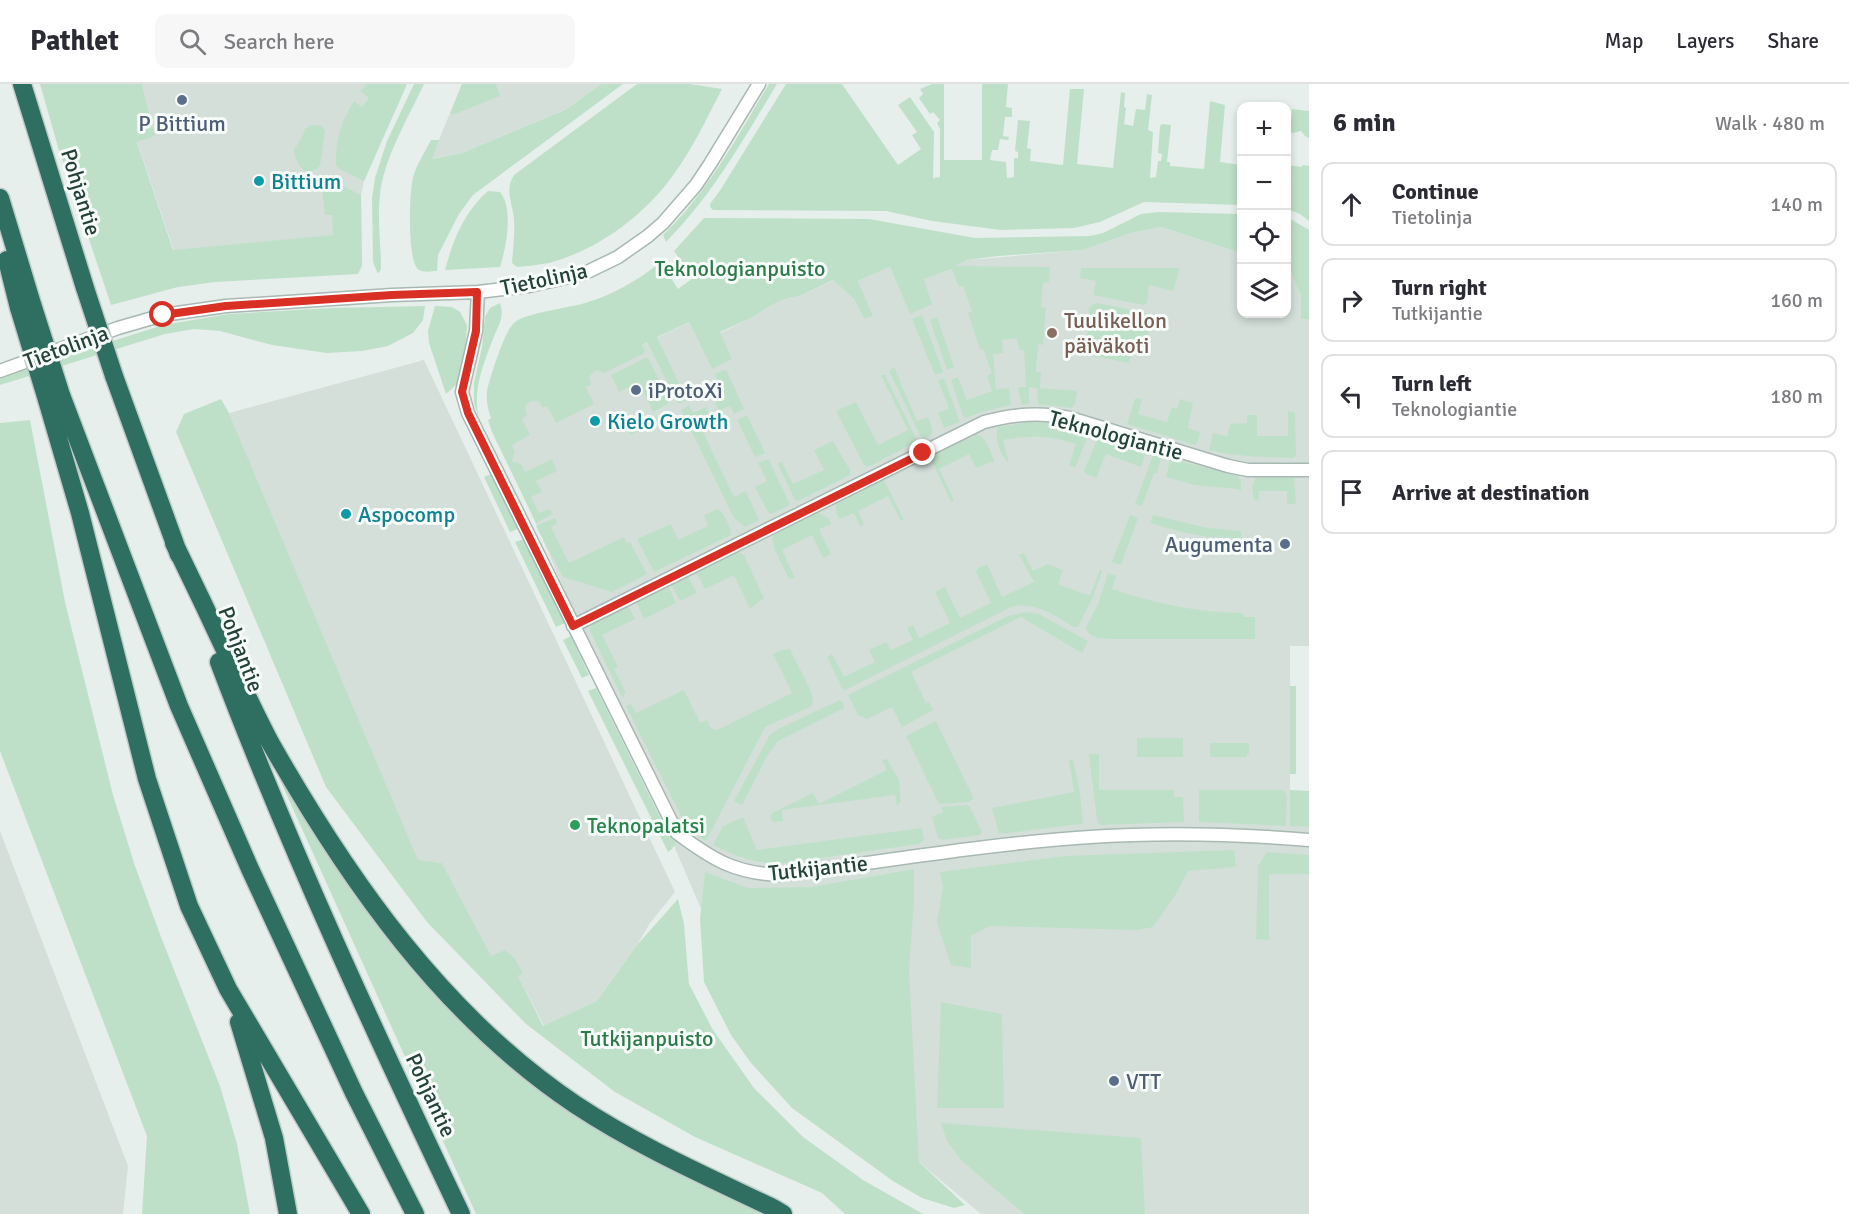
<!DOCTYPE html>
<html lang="en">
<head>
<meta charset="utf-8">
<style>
	:root { --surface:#fff; --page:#f7f7f7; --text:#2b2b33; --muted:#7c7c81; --line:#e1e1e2 }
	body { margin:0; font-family:Signika,sans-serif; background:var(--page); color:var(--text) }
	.controls { position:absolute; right:18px; top:18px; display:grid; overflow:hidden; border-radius:12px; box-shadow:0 3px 9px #0003 }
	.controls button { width:54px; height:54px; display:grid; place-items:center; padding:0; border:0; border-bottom:2px solid var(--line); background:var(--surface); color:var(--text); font:30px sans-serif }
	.stop { position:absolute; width:18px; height:18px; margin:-14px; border:4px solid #d93025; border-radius:50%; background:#fff }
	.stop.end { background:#d93025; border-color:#fff; box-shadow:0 2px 6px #0008 }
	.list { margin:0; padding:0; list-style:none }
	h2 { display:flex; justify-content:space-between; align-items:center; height:78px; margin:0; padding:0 24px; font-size:26px }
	h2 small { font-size:20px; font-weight:400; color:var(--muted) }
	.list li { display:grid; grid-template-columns:39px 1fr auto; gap:18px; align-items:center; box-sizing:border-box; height:84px; margin:0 12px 12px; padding:0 12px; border:2px solid var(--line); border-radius:12px }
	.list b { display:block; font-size:22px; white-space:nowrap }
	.list p { margin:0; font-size:20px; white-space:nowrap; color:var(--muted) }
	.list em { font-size:20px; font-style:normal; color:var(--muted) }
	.icon { flex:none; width:33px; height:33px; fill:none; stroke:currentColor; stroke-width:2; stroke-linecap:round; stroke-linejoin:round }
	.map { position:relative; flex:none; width:1309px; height:1130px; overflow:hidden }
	header { display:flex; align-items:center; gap:36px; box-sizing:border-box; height:84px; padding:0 30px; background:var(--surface); border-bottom:2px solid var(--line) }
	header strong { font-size:28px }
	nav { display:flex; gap:33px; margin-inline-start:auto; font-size:21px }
	.search { width:420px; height:54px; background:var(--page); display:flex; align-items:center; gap:15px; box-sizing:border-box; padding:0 21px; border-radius:12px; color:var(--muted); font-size:22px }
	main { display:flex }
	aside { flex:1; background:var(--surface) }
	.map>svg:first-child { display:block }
</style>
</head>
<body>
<header>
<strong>Pathlet</strong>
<div class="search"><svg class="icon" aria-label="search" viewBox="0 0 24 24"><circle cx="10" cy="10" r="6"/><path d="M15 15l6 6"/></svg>Search here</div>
<nav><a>Map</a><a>Layers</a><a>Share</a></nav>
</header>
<main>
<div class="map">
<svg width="1309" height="1130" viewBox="0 0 1309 1130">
	<rect width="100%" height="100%" fill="#e6efeb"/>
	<path fill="#d4dfda" d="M142,0H407L364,97L361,111L362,182L184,197L137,57L155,52Z
		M462,0H601L565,26L462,69L431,75Z
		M1161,143L1241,169L1242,230H1286L1287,182L1289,183L1301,212L1309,213V562H1290V741L1309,743V1130H981L919,1078L714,855L491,335L689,238L712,284L720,249L751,234L770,222L782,216L802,211L834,196L854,215L864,235L872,232L858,197L890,183L910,229L923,195L952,185V182L968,176L1083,166L1131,149Z
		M424,276L675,808L650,839L637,861L597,917L544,942L518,892L522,890L491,873L442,779L418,777L229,329Z
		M0,747L128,1082L123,1130H0Z"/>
	<path fill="#bfe0c8" d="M40,0H142L155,52L137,58L173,166L333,151L332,131H325L322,105L279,108L278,99L329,95L361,111L362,182L358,190L215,198L178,203L111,221L58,63Z
		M367,0H407L364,97L341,86L336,81C335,57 341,37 354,17L362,23L369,14L360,7Z
		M414,0H424C409,32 383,76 380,111C377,135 381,160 381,185L379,189L377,188L373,178L372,114L375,94L387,57Z
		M462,0H496L500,12L455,30H450Z
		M601,0H623L473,111L459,130L438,171L437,187C432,187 424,189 419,186C407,179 409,108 413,94C416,81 425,68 431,56H439L432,75L462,69L565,26Z
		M637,0H690L722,5C707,34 693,64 674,90C645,131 598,166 549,179C538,181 527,182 517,183L512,179C513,165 515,150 514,136C513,120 504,106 514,91Z
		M769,0H777C743,56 712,112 666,158L663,151C708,108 737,53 769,0Z
		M786,0H842L898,81L921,65L912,51L917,48L898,21L910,13L934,48L933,94L940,93V45L937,39L940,36L933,28L930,30L919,14L923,10L920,5L932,0H944V76H982V0H1008L1006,23L1012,24V33H1005L1003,52L1009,53L1008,56L1000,55L998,66H992L990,76L1006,78L1007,94L1014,93V74H1018V68L1015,67L1018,36L1030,37L1027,64L1031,65L1030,77L1063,81L1070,5H1084L1077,80L1113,84L1121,8L1125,9L1124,23L1126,24L1124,40L1133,42L1136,25L1145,26L1147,10L1152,11L1148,46L1153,48L1150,94L1156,93L1158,77H1161L1162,70L1158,69L1160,42L1162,40L1171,41L1167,78H1170V82L1204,85L1210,17L1225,21L1220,78L1241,81V121L1144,118L1100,138L1074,144L1001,146L932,137L886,127L713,126L710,123V120L721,105Z
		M1292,25L1309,27V54L1305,52L1301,47L1293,49L1290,48Z
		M311,41L322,42L325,47L320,82L317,85L306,88C299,84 295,74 294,67L306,44Z
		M1287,81L1302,83L1303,81L1309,82V137L1300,130L1287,125Z
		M488,107L500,108C514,124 506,165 500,183L445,186C453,156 464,128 488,107Z
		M1159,128L1241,130V169L1161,143L1131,149L1083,166L998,172L968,176L954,182L1050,183L1049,198L1043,199L1041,223L1046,224L1043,259V261L1038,260L1036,288H1041L1040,304L1077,307L1075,320L1072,324L1038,320L1037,304L1029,303V320L1022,321L1018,305L1019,303H1026L1024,266H1019L1017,254L1002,256L1003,269L993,270L996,305L1009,304L1011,321L981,328L966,334L963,332L951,296L958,293L967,316L992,307L987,292L992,289L983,265H980L968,229L972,227L963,202L959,203L952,185L924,195L932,220L910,230L890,183L858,197L873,232L864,235L854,215L833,196L802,211L782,216L770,222L751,234L720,248L732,275L712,285L689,238L657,253L687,316L678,320L647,258L642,261L645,267L643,270L604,289L597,286L593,288L589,293L591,301L586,303L594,320L556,339L547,322L543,324L539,318C532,315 528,318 525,324L527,332L522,335L530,351L512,361L515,368L512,377L521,380L525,388L552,375L557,387L536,397L542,408L531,413L539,429L550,425L553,430L536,439L492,348L488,336L491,334C488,326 486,317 487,307C490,294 504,248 514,239C524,229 569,224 585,219C613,211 638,196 661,178L678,205L693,194L674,167L704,134L869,135L975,154L1090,152L1103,149L1141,130Z
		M1287,133L1309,146V235H1301V212L1289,183L1287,182Z
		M1081,184H1180L1173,207L1149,201L1147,219L1144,221L1093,211L1096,197L1080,194Z
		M500,219C505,234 498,242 493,255C483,281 472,307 479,334L474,319V299L482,263L485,233L490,224Z
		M1096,219L1133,226V234H1136L1138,228C1144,229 1151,228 1153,235L1144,263L1134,260L1129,279L1086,271L1089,224L1093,220Z
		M425,222L423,236L413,249L388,262L362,267L327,269L272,261L220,247L194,245L165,250L0,301V293L163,241L229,230L332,224Z
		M435,222L452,223L460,228L467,241L466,257L459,298L446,310L429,259L428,247Z
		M922,231L943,288L935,291L912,235Z
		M937,233L954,283L947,286L930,236Z
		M645,274H648L669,315L668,320L653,328L639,298L619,308L611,291Z
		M894,283L917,337L928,333L932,344V351L924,355L920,351L889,287Z
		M724,286L727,287L744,325L734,330L730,322L719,327L715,319L726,313L715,290Z
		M881,291H885L916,354V358L868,383L864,381L836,327L856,318L878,361L908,346Z
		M944,294L960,338L944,344L938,329L949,324L938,297Z
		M1137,314L1142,315L1138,330L1167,338L1172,323L1177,325L1180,315L1193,319L1188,344L1200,348L1198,358L1195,361L1127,340L1135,315Z
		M221,315L229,329L418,776L442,779L491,872L505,866L516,876L523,890L518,892L543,942L597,917L637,861L678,815L684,840L689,900L713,946L754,1004L803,1053L863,1096L923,1130H845L822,1109L695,1053L615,1008L526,940L427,838L326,703L176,348L184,330Z
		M689,321L693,329L706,323L710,331L698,338L734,413L746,407L759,436L745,443L734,434L681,326Z
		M669,327H671L676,336V342L664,348L658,337L630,351L629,347Z
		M1288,327L1295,329L1296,371L1294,374C1265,373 1237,373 1209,366L1213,349L1227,352L1230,340L1247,339V331H1257V352H1288Z
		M747,331L765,369L755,373L737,336Z
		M30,336L65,518L113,711L135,782L161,853L220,1002L237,1060L250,1130H142L147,1052L0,667V339Z
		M1030,338L1049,339L1087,348L1088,352L1075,384L1069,381L1076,360C1046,351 1033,351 1003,356L1009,379C999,369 994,355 998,343Z
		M978,350C988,356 990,367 994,377L976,384L969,370L939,385L954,416L951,418L930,373Z
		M1101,353L1147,366L1141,383L1106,370L1096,394L1086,390L1084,387L1096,358Z
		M833,357L850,386V391L798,417L795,416L778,381L779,379L782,378L793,400L824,386L814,366Z
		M1154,368L1160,371L1161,375L1157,389H1154L1142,422L1135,420Z
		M1173,375L1238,392L1241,398V407L1237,405L1195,401L1166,393L1170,376Z
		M766,376H769L790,421L771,430L768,428L755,403L767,397L758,379Z
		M491,390L518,445L510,448L484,393Z
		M1256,393H1294L1296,420H1287V407H1259V417L1254,415L1252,402Z
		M884,396L904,436L901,437L888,412L858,427L864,440L860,442L854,429L839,435L836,427V420Z
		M718,425C724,429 731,443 731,451L654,488L637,455L671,440L678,456L708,442L704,431Z
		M818,428L829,435L831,440L819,445L831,470L823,474L812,451L782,466L795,494L789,495L774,464L772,452Z
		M1130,431L1138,434L1121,481L1112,478Z
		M1153,431L1208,444L1241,447V454L1208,453L1181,448L1150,439Z
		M555,434L557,439L551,443L569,479L624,453L627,459L630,458L647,490L612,508L563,493L536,442Z
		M524,455L565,539L556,543L515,458Z
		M738,468L744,471L764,514L750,525L734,491L705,505L696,488Z
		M1024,469L1033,487L1048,480L1063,486L1058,500L1090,512L1100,486L1102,487L1093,513L1078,543H1074C1053,531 1036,517 1011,523L845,606L842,604L827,573L832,570L844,593L875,578L869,566L886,558L891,566L913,556L907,544L913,541L919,554L950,539L935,508L945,503L960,534L991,519L975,486L987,480L1002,513L1034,498L1019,471Z
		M1108,489L1116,492L1112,505C1157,520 1196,528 1243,529L1244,533H1255V555H1108C1099,554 1087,553 1086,543L1098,520Z
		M688,492L697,509L680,517L671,500Z
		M668,502L676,519L644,535L636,517Z
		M628,521L635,535L602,551L618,583L614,585L625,607V610L622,613L589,545L597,536Z
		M1027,528L1039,530L1088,557L1082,569L1021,533L911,588L926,619L929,618L933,626L902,643L892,623L867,635L858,631L848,611L1008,532Z
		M571,552L589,591L582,594L563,556Z
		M790,565C795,577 811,603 813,614C813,619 812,620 810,623L765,643L706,757L691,747L684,738L626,622L631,620L636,629L684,606L700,639L707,636L711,644L717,646L792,609L773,570L782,566Z
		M1290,602H1296V690H1290Z
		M596,604L660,733L677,757L672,765L668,768L588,607Z
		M840,616L843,618L844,624L778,657L767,672L742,721L734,717L769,652L778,645Z
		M936,637L974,715L968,718L939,720L906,652Z
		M1137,654H1183V673H1137Z
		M1210,659H1249V670H1247V673H1210Z
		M1089,670H1099V706H1174V713H1183L1184,738L1100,741L1097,737Z
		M270,674L478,951L771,1130H476Z
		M887,675L899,696L901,717L897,722L895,711L782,726L783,737L773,738L770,734L772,729L813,709L819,720L887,686L882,676Z
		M1073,675L1080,709L1083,738L1081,740L999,750L992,724L1074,708L1069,676Z
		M1199,706H1284L1287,712L1286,742L1199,738Z
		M1290,706L1309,707V743L1290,742Z
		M969,721L982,748L980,751L943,756L938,754L932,733L943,728L941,723Z
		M743,733L757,766L922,744L924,756L919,760L778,780C750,778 738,773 713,761L723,742Z
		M1234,766L1236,783L1188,787L1176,810L1153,843L1137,846L990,842L971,852V884L951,881L937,839L943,802L940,788L1065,772Z
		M1267,768L1309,771V790H1269V856L1256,855L1258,782Z
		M914,785V818L909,885L919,1078L965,1121L954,1124L922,1114L893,1097L792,1024L751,979L731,951L704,898L700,835L705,788L748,804L812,803Z
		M941,918L1002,930L1004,1024H937Z
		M941,1039L1141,1054L1145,1130H1024L961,1076L947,1057Z"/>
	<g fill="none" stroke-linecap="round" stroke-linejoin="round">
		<g stroke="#a8b8b2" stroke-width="15">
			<path id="minor" d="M478,208L476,247L462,308L468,329L677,749C713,776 736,790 782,791C884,777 987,760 1090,753C1163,748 1237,750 1309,756
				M0,287L118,244L163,231L226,222L392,211L478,208L529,202L583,190L618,173L648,152L663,139L696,101L710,80L759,0
				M573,542L984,338C1014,330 1040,328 1070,334L1228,382L1248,386H1309"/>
		</g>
		<g stroke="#c2cac8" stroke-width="21">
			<path id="motorway" d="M22,0L85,204
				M0,114L32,220
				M7,176L19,224
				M114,292L179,471
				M61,311L179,622L250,785L354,1009L415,1130
				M47,316L80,429L147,695L189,822L228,905L361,1130
				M174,459C194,500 213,540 232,581C245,607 257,634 271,660C349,797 443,932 576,1021C638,1062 706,1092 773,1124L783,1130
				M219,578C290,766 375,949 461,1130
				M239,938L274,1054L288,1130"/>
		</g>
		<use href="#minor" stroke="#fff" stroke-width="12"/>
		<use href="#motorway" stroke="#2f6f62" stroke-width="18"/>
		<g stroke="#c2cac8" stroke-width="21" stroke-linecap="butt">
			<path id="motorway-bridge" d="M85,204L114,292
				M32,220L61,311
				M19,224L47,316"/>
		</g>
		<use href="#motorway-bridge" stroke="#2f6f62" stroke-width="18"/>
	</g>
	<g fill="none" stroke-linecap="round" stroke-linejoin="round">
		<path stroke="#d93025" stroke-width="8" d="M163,231L226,222L392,211L477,208L476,247L462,308L468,329L573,542L923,369"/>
	</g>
	<g fill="#5c6f8a" stroke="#f7fbf9" stroke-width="2">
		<circle cx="182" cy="16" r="6"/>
		<circle cx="636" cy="306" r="6"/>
		<circle cx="1285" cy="460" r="6"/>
		<circle cx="1114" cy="997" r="6"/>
	</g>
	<g fill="#0f9aa8" stroke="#f7fbf9" stroke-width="2">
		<circle cx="259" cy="97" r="6"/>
		<circle cx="595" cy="337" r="6"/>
		<circle cx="346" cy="430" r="6"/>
	</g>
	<circle fill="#8d6e63" stroke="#f7fbf9" stroke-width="2" cx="1052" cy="249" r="6"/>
	<circle fill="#2e9e5b" stroke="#f7fbf9" stroke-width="2" cx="575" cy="741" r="6"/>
	<g text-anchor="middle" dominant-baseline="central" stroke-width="6" stroke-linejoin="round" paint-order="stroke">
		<g font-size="22" fill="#4e5e75" stroke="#f7fbf9" text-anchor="start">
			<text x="182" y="39" text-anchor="middle">P Bittium</text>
			<text x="648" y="306">iProtoXi</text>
			<text x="1273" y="460" text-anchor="end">Augumenta</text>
			<text x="1126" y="997">VTT</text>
		</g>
		<g font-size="22" fill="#0d838f" stroke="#f7fbf9" text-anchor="start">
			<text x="271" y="97">Bittium</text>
			<text x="607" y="337">Kielo Growth</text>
			<text x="358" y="430">Aspocomp</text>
		</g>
		<g font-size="22" fill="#24423a" stroke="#f7fbf9">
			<text transform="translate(81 108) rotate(73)">Pohjantie</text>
			<text transform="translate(544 195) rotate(-12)">Tietolinja</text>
			<text transform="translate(66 263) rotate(-20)">Tietolinja</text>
			<text transform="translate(1116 351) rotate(15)">Teknologiantie</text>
			<text transform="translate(241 565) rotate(69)">Pohjantie</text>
			<text transform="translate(818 784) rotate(-6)">Tutkijantie</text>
			<text transform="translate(431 1011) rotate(65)">Pohjantie</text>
		</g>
		<g font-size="22" fill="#2d7a4b" stroke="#f7fbf9">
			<text x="740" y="184">Teknologianpuisto</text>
			<text x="647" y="954">Tutkijanpuisto</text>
		</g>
		<g font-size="22" fill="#785e54" stroke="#f7fbf9" text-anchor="start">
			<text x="1064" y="236">Tuulikellon<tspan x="1064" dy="25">päiväkoti</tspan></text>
		</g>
		<g font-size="22" fill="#27864d" stroke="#f7fbf9" text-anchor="start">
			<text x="587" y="741">Teknopalatsi</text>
		</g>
	</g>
</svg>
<div class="controls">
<button>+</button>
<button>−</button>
<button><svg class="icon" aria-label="locate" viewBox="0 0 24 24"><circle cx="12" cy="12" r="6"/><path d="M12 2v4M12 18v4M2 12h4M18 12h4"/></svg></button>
<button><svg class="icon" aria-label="layers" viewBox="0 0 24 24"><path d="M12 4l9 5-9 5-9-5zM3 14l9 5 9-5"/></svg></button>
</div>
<div class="stop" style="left:163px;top:231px"></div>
<div class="stop end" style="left:923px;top:369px"></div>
</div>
<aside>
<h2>6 min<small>Walk · 480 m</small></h2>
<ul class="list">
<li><svg class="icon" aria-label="ahead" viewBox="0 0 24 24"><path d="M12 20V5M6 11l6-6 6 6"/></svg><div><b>Continue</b><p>Tietolinja</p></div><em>140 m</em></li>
<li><svg class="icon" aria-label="right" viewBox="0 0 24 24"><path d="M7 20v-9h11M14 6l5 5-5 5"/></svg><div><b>Turn right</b><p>Tutkijantie</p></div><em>160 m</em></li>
<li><svg class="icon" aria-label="left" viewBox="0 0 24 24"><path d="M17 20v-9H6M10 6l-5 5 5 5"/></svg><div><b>Turn left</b><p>Teknologiantie</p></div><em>180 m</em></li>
<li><svg class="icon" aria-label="arrive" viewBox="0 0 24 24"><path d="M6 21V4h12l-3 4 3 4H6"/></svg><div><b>Arrive at destination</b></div></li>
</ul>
</aside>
</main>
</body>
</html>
